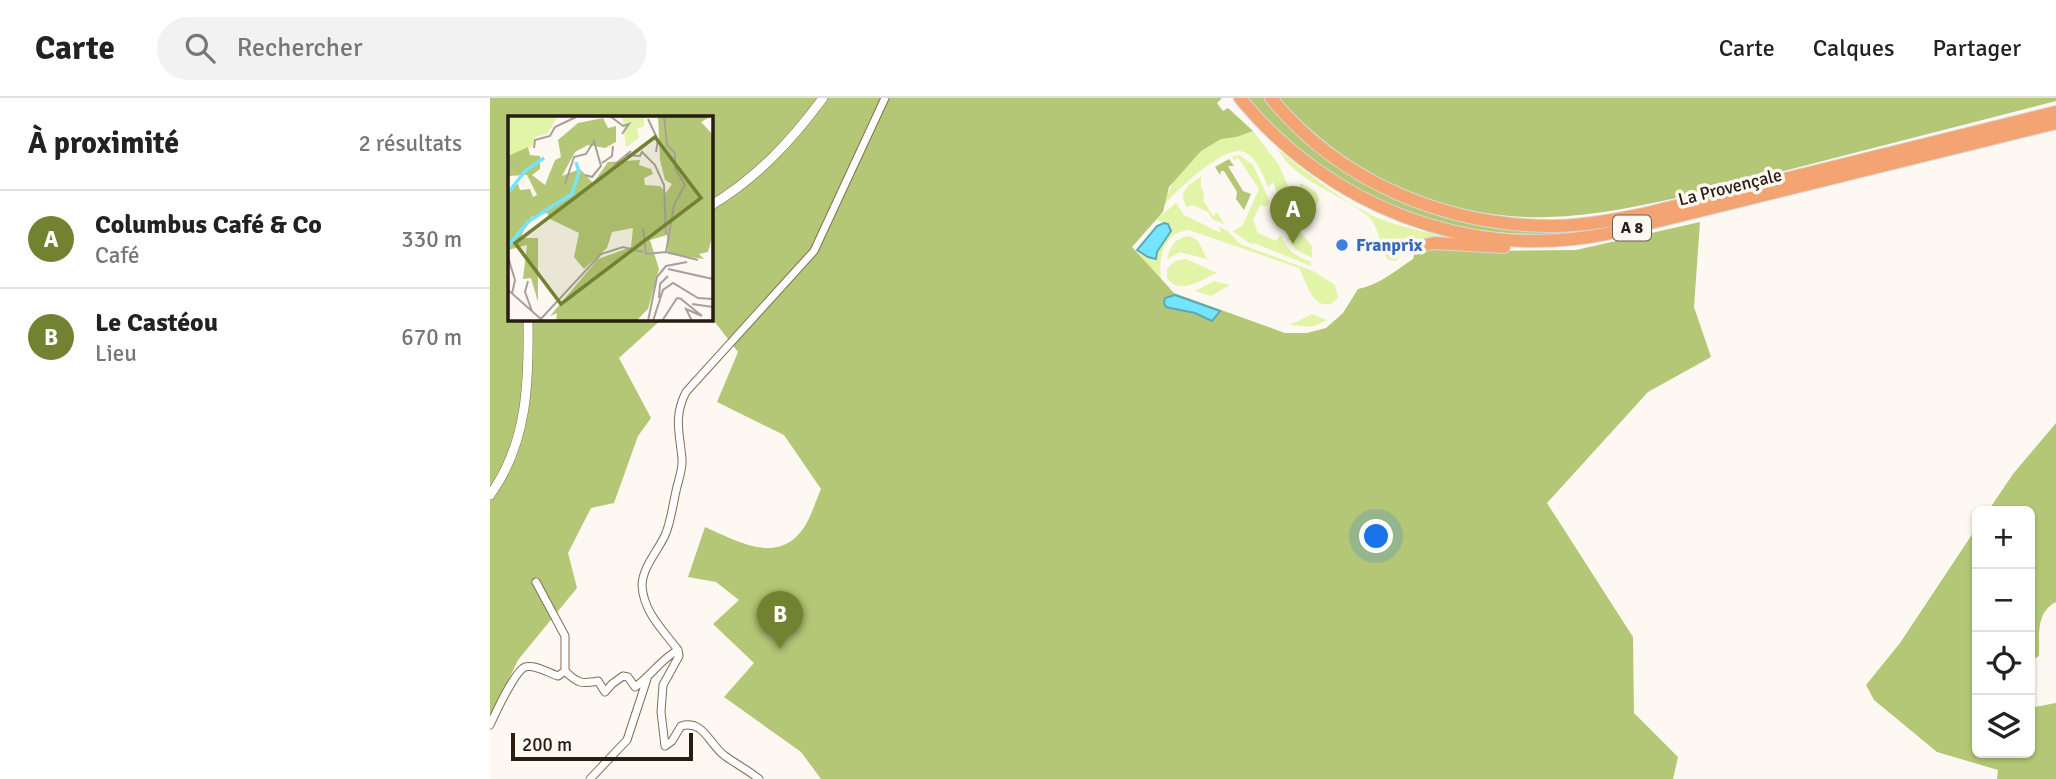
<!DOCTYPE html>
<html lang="fr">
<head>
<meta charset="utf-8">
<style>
	:root { --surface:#fff; --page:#f2f2f2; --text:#222; --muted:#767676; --line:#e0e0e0; --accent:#738230 }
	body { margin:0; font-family:Signika,sans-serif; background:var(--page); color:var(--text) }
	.controls { position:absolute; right:21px; bottom:21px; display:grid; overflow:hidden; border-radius:10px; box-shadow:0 2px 5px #0004 }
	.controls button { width:63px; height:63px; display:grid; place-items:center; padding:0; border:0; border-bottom:2px solid var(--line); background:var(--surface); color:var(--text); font:35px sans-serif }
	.scale { position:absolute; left:21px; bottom:18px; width:182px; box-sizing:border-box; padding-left:7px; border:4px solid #271d12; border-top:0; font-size:19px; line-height:24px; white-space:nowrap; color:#271d12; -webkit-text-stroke:5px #fef8f2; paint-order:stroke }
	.you { position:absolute; left:887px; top:439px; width:24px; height:24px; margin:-18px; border:5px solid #fff; border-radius:50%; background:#1a73e8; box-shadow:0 0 0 10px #1a73e833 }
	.badge { display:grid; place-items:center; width:46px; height:46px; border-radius:50%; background:var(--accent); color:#fff; font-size:23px; font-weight:700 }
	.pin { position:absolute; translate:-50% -58px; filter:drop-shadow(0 2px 4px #0008) }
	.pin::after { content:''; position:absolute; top:37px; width:24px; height:21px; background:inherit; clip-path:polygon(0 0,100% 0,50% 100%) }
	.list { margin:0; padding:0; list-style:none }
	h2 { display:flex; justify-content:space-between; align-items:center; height:91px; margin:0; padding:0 28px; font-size:30px }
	h2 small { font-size:23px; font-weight:400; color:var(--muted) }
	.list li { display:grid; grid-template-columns:46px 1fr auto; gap:21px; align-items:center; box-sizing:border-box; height:98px; padding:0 28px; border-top:2px solid var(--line) }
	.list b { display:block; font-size:26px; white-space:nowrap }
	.list p { margin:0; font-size:23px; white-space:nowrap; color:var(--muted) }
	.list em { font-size:23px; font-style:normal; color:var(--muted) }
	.icon { flex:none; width:38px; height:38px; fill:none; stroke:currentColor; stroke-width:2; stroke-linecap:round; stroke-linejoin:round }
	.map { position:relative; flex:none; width:1566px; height:681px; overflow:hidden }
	header { display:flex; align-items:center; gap:42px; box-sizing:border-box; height:98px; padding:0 35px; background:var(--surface); border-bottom:2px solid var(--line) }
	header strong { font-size:33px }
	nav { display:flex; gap:38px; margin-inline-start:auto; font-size:24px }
	.search { width:490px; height:63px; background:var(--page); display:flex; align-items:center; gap:18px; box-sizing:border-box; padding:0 24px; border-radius:38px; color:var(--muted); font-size:26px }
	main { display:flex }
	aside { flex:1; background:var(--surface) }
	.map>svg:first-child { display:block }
</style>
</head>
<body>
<header>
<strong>Carte</strong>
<div class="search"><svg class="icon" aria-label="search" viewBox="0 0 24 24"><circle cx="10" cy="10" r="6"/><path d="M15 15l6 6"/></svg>Rechercher</div>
<nav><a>Carte</a><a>Calques</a><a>Partager</a></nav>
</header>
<main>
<aside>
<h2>À proximité<small>2 résultats</small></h2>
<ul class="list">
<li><span class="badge">A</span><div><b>Columbus Café &amp; Co</b><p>Café</p></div><em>330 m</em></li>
<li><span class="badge">B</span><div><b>Le Castéou</b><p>Lieu</p></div><em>670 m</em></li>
</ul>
</aside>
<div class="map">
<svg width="1566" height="681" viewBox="0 0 1566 681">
	<rect width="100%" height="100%" fill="#fef8f2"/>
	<path fill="#e1f4a7" d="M763,33L789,67L799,90L797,109L804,127L822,148V160L805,151L797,140L802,137L783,84L778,89C773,77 767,60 754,54C735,46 686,93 674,107C681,80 703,51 730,41C740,38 752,37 763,33Z
		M787,50C813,72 855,105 886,119C914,131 947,136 976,143V146L922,142L917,145L906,163L898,162C889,149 890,129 878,118C848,93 807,86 787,50Z
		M749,57L763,67L780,104L775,109L770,107L763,122L768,135L786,143L791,137C797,154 805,157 821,164V168L764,145L761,146L745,135L743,133L753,127L769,91L749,61L746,60L745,63L742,59Z
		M711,79V89L714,95L713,102L723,118L727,114L734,126L722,121L718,114L703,107L697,109C687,94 698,87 711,79Z
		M811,85L826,94L829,101L826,108L809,88Z
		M686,105L694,117L731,135L729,129L738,133L750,146L823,173L845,187L848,200L841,206C821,210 817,184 809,170L699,132C672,134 667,163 672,185L646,153L658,159L667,154L680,136L678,126L672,125L667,121Z
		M700,138L708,143L717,161L690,154L677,161C680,148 686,139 700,138Z
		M696,161L727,175C711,182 690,198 677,180V171L685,163Z
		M724,183L740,187L721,198L705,193Z
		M822,216L837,222L822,229L800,227Z"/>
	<path fill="#b4c776" d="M0,0H732L727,5L733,13L738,10L763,33L746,39L731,41L711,53L679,89L673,114L642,149L684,195L795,235H817L836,230L853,215L868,191C889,187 905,173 923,161L924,157L936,149L997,153L1086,152L1210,124L1204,209L1221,259L1158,294L1057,405L1143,539L1144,615L1188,659L1183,681H331L311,654L234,599L264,565L223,526L249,502L226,484L198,479L215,429C249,444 291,469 316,426C322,416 326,402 331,391L294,337L227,304L248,254L221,219L220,19H19V220L172,221L129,260L161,320L148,338L124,405L101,410L78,455L87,490L28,562L0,621Z
		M756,0H775L803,31L900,98L1077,133V135C974,141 897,118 813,57C792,41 774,18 756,0Z
		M788,0H1566V3L1200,97C1154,107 1106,118 1058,119C971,122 883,89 819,30C808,20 797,11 788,0Z
		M739,61L744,68H738L753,93L761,96L754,112L746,101L747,94L734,73H731L730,77L725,69Z
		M1566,325V504C1545,515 1550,537 1549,558L1540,563V413H1498L1523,376Z
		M1487,429V655H1540V610L1566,605V681H1507L1508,672L1447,654L1384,602L1376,587L1410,545Z"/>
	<path fill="#75e4fe" stroke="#5ea8b7" stroke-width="2" d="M674,125L678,126L681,133L667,154L666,161L658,159L647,152L667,128Z
		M685,197L730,213L722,223L705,215L676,209L674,205L675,200Z"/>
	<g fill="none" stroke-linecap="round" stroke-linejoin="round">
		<g stroke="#856d52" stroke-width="9">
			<path id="minor" d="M46,484L75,538V573C88,586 92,586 108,583L115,594L122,586L133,578L138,579L145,589C161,578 171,561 188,552
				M0,627C5,616 25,573 35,569C44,566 59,575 68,578L75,573
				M100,681L137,642L157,581
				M269,681C258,672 246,666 235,658C220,648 214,621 191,628L182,643L175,648L171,614L173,587L189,558L188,552C173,532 154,515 152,488C152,469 169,452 176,435C181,422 183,406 186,393C188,383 193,371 192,361C190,336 183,319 196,294L324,153L395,0"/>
		</g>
		<g stroke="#856d52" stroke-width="10">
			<path id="tertiary" d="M220,108C267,80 301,43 333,0
				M0,397C38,345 39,282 38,220"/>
		</g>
		<g stroke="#d8d6d4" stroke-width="14">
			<path id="motorway" d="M750,0C837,107 979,164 1116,136L1566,25
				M781,0C849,84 956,128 1063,128C1093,128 1123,122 1153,116L1566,14
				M931,148L944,145L1014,149"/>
		</g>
		<use href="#minor" stroke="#fff" stroke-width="7"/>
		<use href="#tertiary" stroke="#fff" stroke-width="9"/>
		<use href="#motorway" stroke="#f3a472" stroke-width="12"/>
	</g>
	<circle fill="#3f7fe0" stroke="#fef8f2" stroke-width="2.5" cx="852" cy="147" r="7"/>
	<g text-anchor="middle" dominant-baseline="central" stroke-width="7" stroke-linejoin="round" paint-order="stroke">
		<rect fill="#fef8f2" stroke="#685f55" stroke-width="2" x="1123" y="117.5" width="38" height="25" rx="5"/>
		<g font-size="16" font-weight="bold" fill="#271d12">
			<text x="1142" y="130">A 8</text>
		</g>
		<g font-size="18" fill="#271d12" stroke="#fef8f2">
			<text transform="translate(1240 89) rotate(-14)">La Provençale</text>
		</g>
		<g font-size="18" font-weight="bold" fill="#366cbe" stroke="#fef8f2" text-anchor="start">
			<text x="866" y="147">Franprix</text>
		</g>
	</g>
	<g transform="translate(18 18)">
		<rect width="205" height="205" fill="#fef8f2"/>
		<path d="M0,0H50L39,18L27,21L25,30L0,40ZM114,0H143L136,3V11L129,12L131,22L118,31Z" fill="#e1f4a7"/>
		<path d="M150,0H203L193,6L205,19V118L200,136L191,138L196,143L160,138L159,119L142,124L151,153L140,193L128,205H48L49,197L42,200L90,143L123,131L125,112L104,116L99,132L76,153L66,141L71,117L42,103L39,97L23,101L12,122H30V186L23,162L15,163L19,129L0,134V73L10,68L12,74L22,73L25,81L29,79L19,59L0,60V40L20,31L22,39L32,40V53L24,59L37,69L47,44L53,41L50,24L70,7L95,2L100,12L108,10V26L97,32L80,29L67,36L54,60L72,53L85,67L100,46L132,44L131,49L143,53L145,58L136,62L137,69L152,70L158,77L164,68L157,64L152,44Z" fill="#b4c776"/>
		<path fill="none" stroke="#75e4fe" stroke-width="3.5" d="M0,77L17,55L36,42M0,130L21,105L64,78L71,56L68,46"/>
		<path fill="none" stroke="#a8a098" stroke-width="2" d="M102,0L115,10L121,8L114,18M156,0L159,29L167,37V52L177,69L166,89L158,136L190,144M140,3L150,24L148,36M26,32L27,24L42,20L47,11L70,0M119,39L132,40L134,36L147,49L156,69L158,118M94,47L104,40L105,30M106,49L123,35M57,68L66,41L78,38L86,25L93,50L84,61L77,59M135,112L138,138L158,136M0,141L7,164L4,178M160,153L205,163M20,165L17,176L24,195M0,174L34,204M151,182L152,168L160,160M173,183L194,200M184,188L205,191M31,205L93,138L115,131L135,136M140,205L149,161L158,150L179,146M145,205L155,174L165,167L190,182L205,183M154,205L169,182L174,183M184,205L178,193L194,200"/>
		<path fill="#738230" fill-opacity="0.15" stroke="#738230" stroke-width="3.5" d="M147,21L193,82L53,188L7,127Z"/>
		<rect width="205" height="205" fill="none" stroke="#271d12" stroke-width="3.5"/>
	</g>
</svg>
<div class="controls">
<button>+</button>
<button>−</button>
<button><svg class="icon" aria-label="locate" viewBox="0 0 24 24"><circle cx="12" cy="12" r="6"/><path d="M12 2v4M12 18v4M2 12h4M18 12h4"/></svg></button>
<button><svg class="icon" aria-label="layers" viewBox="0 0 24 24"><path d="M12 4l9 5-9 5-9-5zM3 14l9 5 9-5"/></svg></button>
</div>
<div class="scale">200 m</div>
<div class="you"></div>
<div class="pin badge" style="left:803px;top:146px">A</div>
<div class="pin badge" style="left:290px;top:551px">B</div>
</div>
</main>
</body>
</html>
